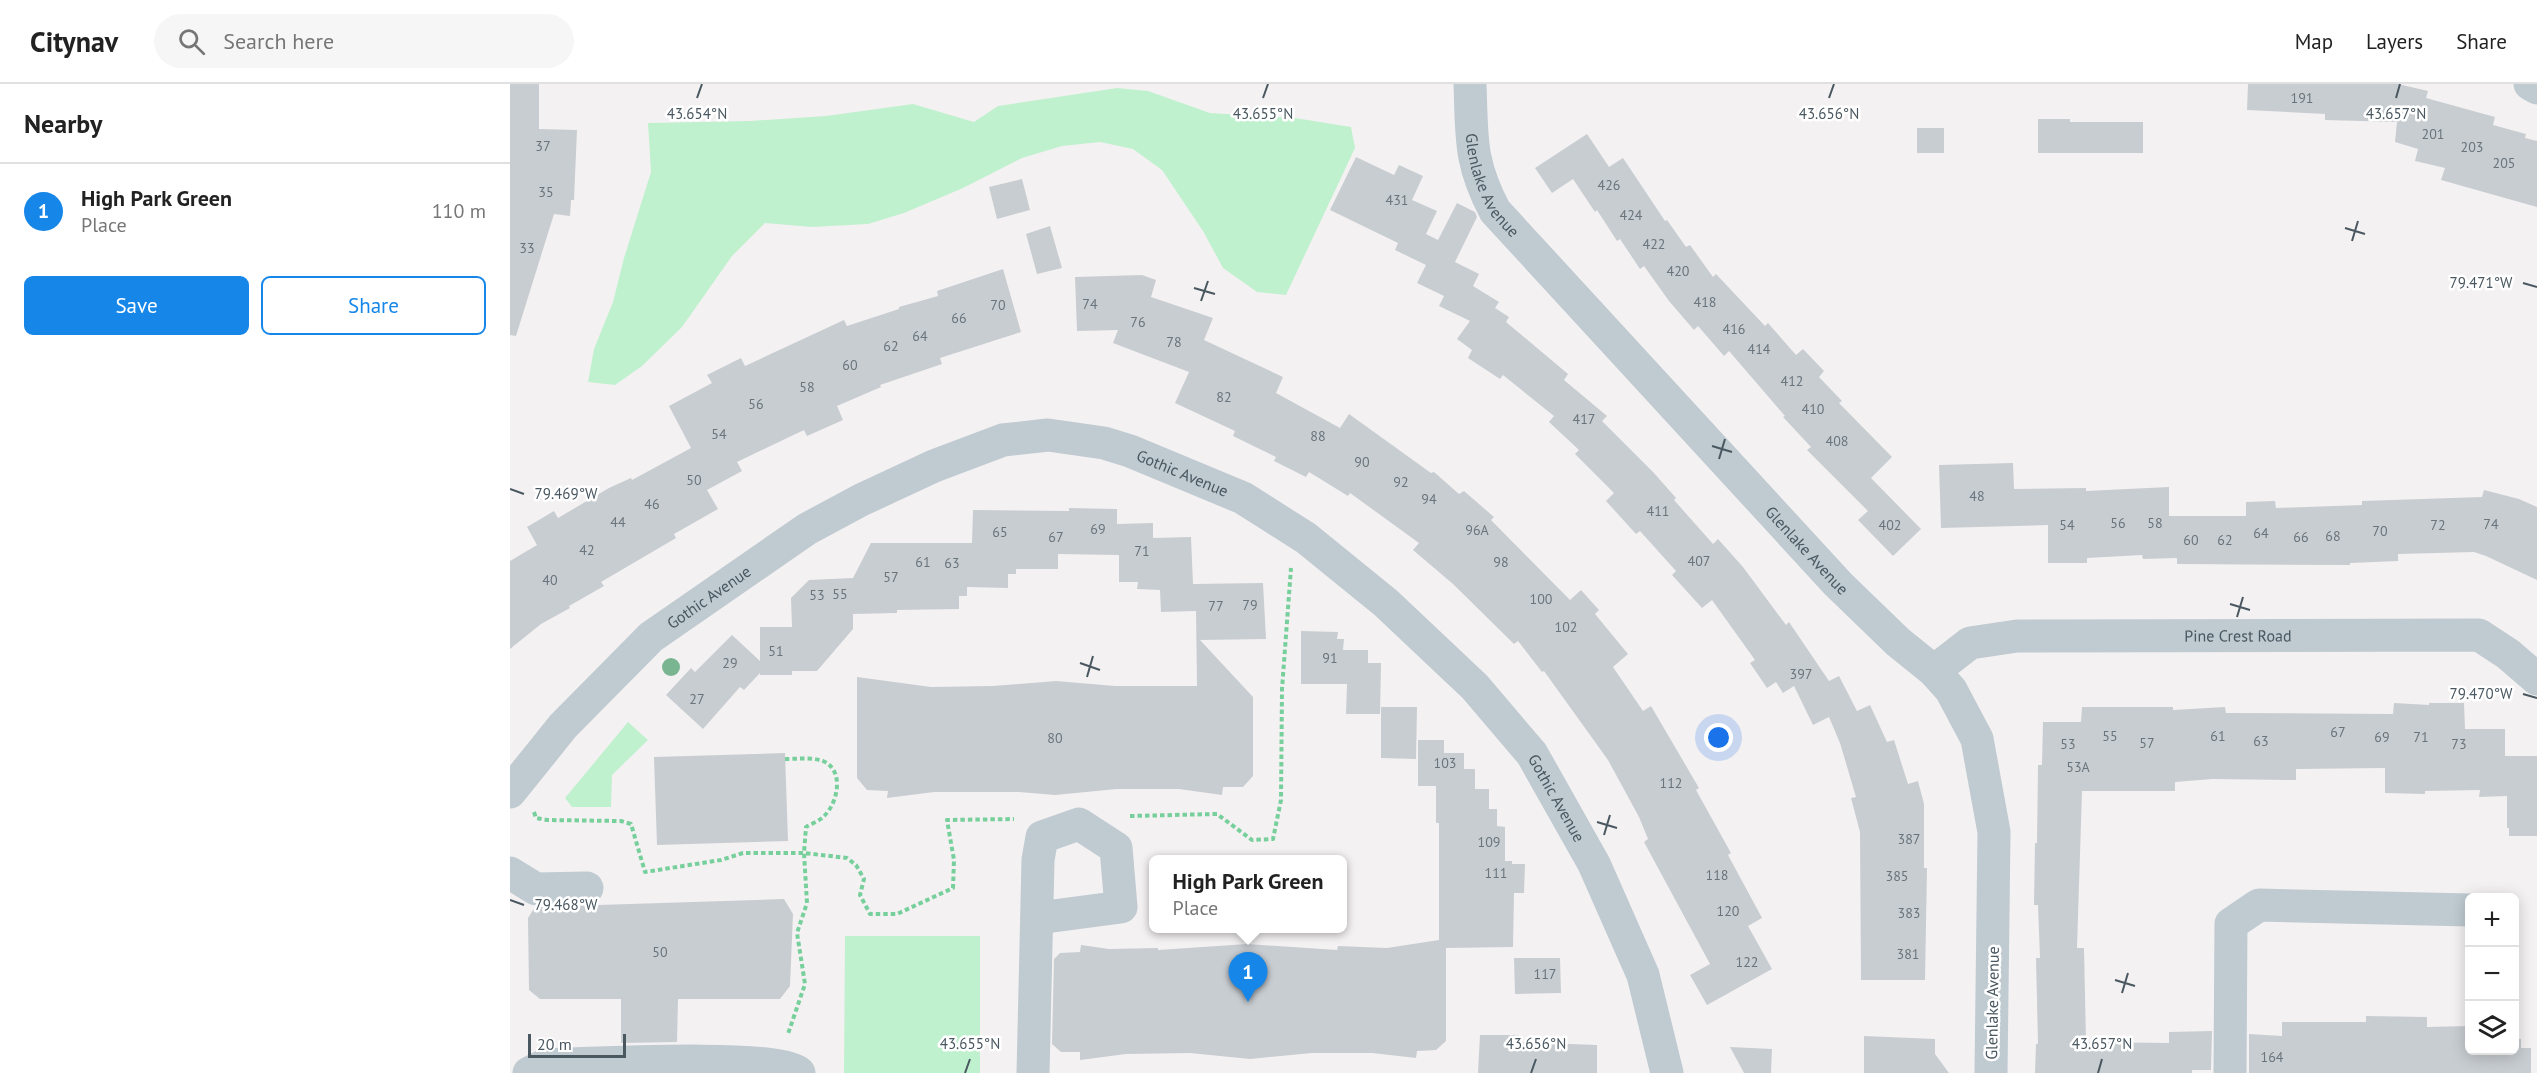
<!DOCTYPE html>
<html lang="en">
<head>
<meta charset="utf-8">
<style>
	:root { --surface:#fff; --page:#f6f6f6; --text:#222; --muted:#767676; --line:#e0e0e0; --accent:#1687e9 }
	body { margin:0; font-family:"PT Sans",sans-serif; background:var(--page); color:var(--text) }
	.controls { position:absolute; right:18px; bottom:18px; display:grid; overflow:hidden; border-radius:9px; box-shadow:0 3px 15px #0003 }
	.controls button { width:54px; height:54px; display:grid; place-items:center; padding:0; border:0; border-bottom:2px solid var(--line); background:var(--surface); color:var(--text); font:30px sans-serif }
	.scale { position:absolute; left:18px; bottom:15px; width:98px; box-sizing:border-box; padding-left:6px; border:3px solid #495760; border-top:0; font-size:16px; line-height:21px; white-space:nowrap; color:#495760; -webkit-text-stroke:4px #fff; paint-order:stroke }
	.you { position:absolute; left:1209px; top:654px; width:21px; height:21px; margin:-15px; border:4px solid #fff; border-radius:50%; background:#1a73e8; box-shadow:0 0 0 9px #1a73e833 }
	.badge { display:grid; place-items:center; width:39px; height:39px; border-radius:50%; background:var(--accent); color:#fff; font-size:20px; font-weight:700 }
	.pin { position:absolute; translate:-50% -50px; filter:drop-shadow(0 2px 3px #0008) }
	.pin::after { content:''; position:absolute; top:32px; width:21px; height:18px; background:inherit; clip-path:polygon(0 0,100% 0,50% 100%) }
	.popup { position:absolute; left:639px; top:771px; width:198px; height:78px; box-sizing:border-box; display:grid; place-content:center; border-radius:9px; background:var(--surface); filter:drop-shadow(0 2px 4px #0005); font-size:20px; white-space:nowrap; color:var(--muted) }
	.popup b { font-size:22px; color:var(--text) }
	.popup::after { content:''; position:absolute; left:50%; top:100%; margin-left:-12px; border:12px solid transparent; border-top-color:var(--surface) }
	.list { margin:0; padding:0; list-style:none }
	h2 { display:flex; justify-content:space-between; align-items:center; height:78px; margin:0; padding:0 24px; font-size:26px }
	h2 small { font-size:20px; font-weight:400; color:var(--muted) }
	.list li { display:grid; grid-template-columns:39px 1fr auto; gap:18px; align-items:center; box-sizing:border-box; height:96px; padding:0 24px; border-top:2px solid var(--line) }
	.list b { display:block; font-size:22px; white-space:nowrap }
	.list p { margin:0; font-size:20px; white-space:nowrap; color:var(--muted) }
	.list em { font-size:20px; font-style:normal; color:var(--muted) }
	.actions { display:flex; gap:12px; padding:18px 24px }
	.actions a { flex:1; padding:14px 0; border:2px solid var(--accent); border-radius:9px; text-align:center; font-size:21px; color:var(--accent) }
	.actions .main { background:var(--accent); color:#fff }
	.icon { flex:none; width:33px; height:33px; fill:none; stroke:currentColor; stroke-width:2; stroke-linecap:round; stroke-linejoin:round }
	.map { position:relative; flex:none; width:2027px; height:989px; overflow:hidden }
	header { display:flex; align-items:center; gap:36px; box-sizing:border-box; height:84px; padding:0 30px; background:var(--surface); border-bottom:2px solid var(--line) }
	header strong { font-size:28px }
	nav { display:flex; gap:33px; margin-inline-start:auto; font-size:21px }
	.search { width:420px; height:54px; background:var(--page); display:flex; align-items:center; gap:15px; box-sizing:border-box; padding:0 21px; border-radius:33px; color:var(--muted); font-size:22px }
	main { display:flex }
	aside { flex:1; background:var(--surface) }
	.map>svg:first-child { display:block }
</style>
</head>
<body>
<header>
<strong>Citynav</strong>
<div class="search"><svg class="icon" aria-label="search" viewBox="0 0 24 24"><circle cx="10" cy="10" r="6"/><path d="M15 15l6 6"/></svg>Search here</div>
<nav><a>Map</a><a>Layers</a><a>Share</a></nav>
</header>
<main>
<aside>
<h2>Nearby<small></small></h2>
<ul class="list">
<li><span class="badge">1</span><div><b>High Park Green</b><p>Place</p></div><em>110 m</em></li>
</ul>
<div class="actions"><a class="main">Save</a><a>Share</a></div>
</aside>
<div class="map">
<svg width="2027" height="989" viewBox="0 0 2027 989">
	<rect width="100%" height="100%" fill="#f4f1f2"/>
	<path fill="#c0f1ce" d="M607,4L638,7L700,29L785,34L841,43L845,64L776,211L747,208L713,184L693,147L652,86L623,65L590,58L552,62L512,74L453,104L394,129L358,140L302,143L255,139L222,172L172,243L132,282L105,301L78,298L84,265L103,218L114,174L141,88L138,39L240,37L316,32L403,20L464,38L488,22Z
		M118,638L138,656L102,691L101,723H62L55,714Z
		M335,852H470V989H334Z"/>
	<path fill="#c8cdd1" d="M0,0H29V45L67,46L64,116H61L60,132L44,130L6,252L0,251Z
		M1738,0H1888L1918,7L1916,14L1985,33L1983,41L2016,50L2015,54L2027,57V123L1931,96L1935,84L1905,77L1908,65L1885,58L1887,38L1815,36V30L1737,26Z
		M1528,35H1560V38H1633V69H1528Z
		M1407,44H1434V69H1407Z
		M1077,50L1099,83L1113,74L1155,137L1157,136L1176,163L1180,161L1203,193L1206,190L1255,242L1258,239L1286,271L1293,265L1314,287L1309,293L1332,317L1329,319L1382,373L1361,394L1411,445L1383,472L1348,436L1358,427L1297,366L1301,363L1273,333L1275,332L1219,267L1214,272L1188,242L1184,246L1159,217L1134,182L1130,185L1110,155L1107,157L1087,126L1085,128L1063,95L1042,109L1025,84Z
		M846,73L884,91L889,81L913,92L902,116L927,127L916,150L928,156L947,119L965,128L967,133L945,178L969,190L963,202L989,218L985,224L999,233L996,238L1058,290L1054,296L1097,332L1092,337L1144,389L1166,414L1164,416L1203,460L1208,455L1233,483L1276,541L1279,538L1319,597L1329,592L1347,627L1360,621L1377,658L1384,656L1398,700L1408,697L1414,720V784H1417L1415,896H1351L1350,748L1341,714L1346,713L1330,659L1319,633L1303,641L1284,602L1273,609L1266,598L1257,604L1240,579L1245,576L1202,516L1192,524L1162,491L1166,487L1130,447L1126,450L1096,417L1104,409L1065,370L1069,366L1039,338L1044,332L993,291L990,295L958,274L962,266L947,255L960,237L929,222L934,212L907,199L916,181L885,166L888,159L820,126Z
		M512,95L520,126L487,135L479,103Z
		M540,142L552,184L527,190L516,150Z
		M493,185L511,248L430,274L432,280L370,301L371,303L327,322L333,336L297,352L294,346L227,378L232,387L197,406L208,425L164,450L166,454L91,498L94,502L59,522L60,524L31,540L0,565V477L27,461L17,443L44,427L48,434L99,404L121,394L122,396L181,364L159,322L202,299L197,291L231,274L235,282L334,236L337,242L389,225V223L428,212L427,207Z
		M632,191L646,196L641,213L703,234L694,256L773,293L766,309L830,344L839,330L921,389L924,388L949,410L954,407L984,433L981,436L1060,516L1071,506L1089,526L1085,530L1118,570L1103,583L1133,627L1141,622L1189,704L1186,706L1221,769L1218,771L1252,834L1238,842L1262,885L1197,921L1180,891L1200,880L1134,758L1138,755L1129,733L1098,676L1034,587L1032,588L1008,557L1004,560L943,500L903,466L909,459L840,409L838,412L799,388L796,393L764,377L766,373L723,352L725,347L665,319L679,288L603,259L608,246L567,247L565,193Z
		M1503,379L1504,405L1576,404V407L1659,403V432H1736V418L1765,417L1766,424L1852,421V417L1972,413L1974,406L2009,415L2027,423V496L1976,472L1964,468L1888,470V477L1840,479V481L1667,480V474L1633,475L1632,471L1577,474V479H1538V441L1431,444L1429,381Z
		M559,424L607,425V440L643,439V454L681,453L683,500L753,499L756,555L690,556L743,613V692L733,703H713L712,711L669,705H607L545,711L509,708H424L377,714L378,707L357,706L347,694V593L421,603L483,602L546,597L605,602H687L686,527L651,528L650,506L627,505L628,498H609V471L548,470V485H506V490H498V504L457,503V512H449V525L387,526V529L343,530V545L307,587H282V591H250V589L234,606L230,603L193,645L156,611L181,584L185,588L222,551L250,577V543H282L281,514L299,496L343,494L361,459H462L463,426L559,427Z
		M791,547L828,548L827,555H834L833,566H858V579H871L870,630H836L837,600H791Z
		M1884,619L1919,621V619H1954L1955,645H1995V672H2027V752H1999V744H1997V712L1969,713L1970,706L1915,707V710L1875,709V684L1786,685V696L1703,695L1665,698V707H1572L1567,864H1574L1576,958L1659,959V948L1702,947L1701,986H1682V989H1525L1526,960H1528L1526,874H1530L1528,821H1524L1525,759H1527L1528,681H1532L1533,638H1571L1572,623H1663V626L1715,623L1716,629L1883,630Z
		M871,623H907L906,675L871,674Z
		M908,656H934V669H954V685H965V705H979V725H987V742L995,743V777H1002V780H1015L1014,809H1004L1003,863L936,864V957L926,966L907,967L906,974L862,969H802L740,975L680,969L616,970L570,976V968H551L542,960L544,875L550,869L570,868L571,861L599,865L648,864V866L737,860L827,866L828,862L877,864L929,856V739H926V702H908Z
		M275,669L278,757L147,761L144,673Z
		M274,815L283,830L280,902L270,915H168L167,958L111,959V915H30L19,906L18,834L25,823Z
		M1004,874H1050L1051,909L1005,910Z
		M1856,932L1917,933V943L1959,942V966H2004V955H2011V964H2021V989H1739V950L1772,952V938H1856Z
		M970,951H1009L1008,958L1087,961V989H968Z
		M1354,952L1425,955V970L1439,989H1354Z
		M1220,963L1262,965L1261,989H1234Z"/>
	<g fill="none" stroke-linecap="round" stroke-linejoin="round">
		<path stroke="#77d09c" stroke-width="4" stroke-dasharray="4.5 3" stroke-linecap="butt" d="M275,675C286,675 302,673 313,677C335,686 328,720 313,733C309,737 301,740 296,743L294,769L297,819L287,849L295,900L278,950
			M24,728L26,734L37,736L111,737L121,740L135,788L211,776L233,769H294L337,774L346,781L354,795L350,811L360,830H387L443,804L444,776L437,736L504,735
			M620,732L707,730L742,756L763,755L771,716L772,605L781,484"/>
		<g stroke="#bfcad1" stroke-width="33">
			<path id="s1" d="M960,0C962,53 959,78 985,127L1328,500L1388,558L1424,587L1441,606L1467,655L1484,748L1481,989"/>
			<path d="M2020,0L2027,4"/>
			<path id="s2" d="M1424,587L1460,559L1507,552L1969,551L1998,570L2027,595"/>
			<path id="s3" d="M0,708L53,642L141,553L297,445L351,416L424,382L493,356L538,351L594,359L620,367L733,414L796,454L876,519L965,603L1022,670L1084,780L1133,891L1157,989"/>
			<path d="M0,789L26,805L77,804"/>
			<path d="M19,989L35,981C75,980 269,969 289,989"/>
			<path d="M523,989L528,776L532,753L569,740L606,764L611,823L528,834"/>
			<path d="M1720,989L1721,840L1749,821L1960,826"/>
		</g>
	</g>
	<circle fill="#7ab591" cx="161" cy="583" r="9"/>
	<path fill="none" stroke="#495760" stroke-width="2" d="M187,14L192,0M753,14L758,0M1319,14L1324,0M1886,14L1890,0M1835,144L1855,150M1842,157L1848,137M2013,199L2027,203M684,204L705,210M691,217L698,197M1202,362L1222,368M1209,375L1215,355M0,405L14,410M1720,520L1740,526M1727,533L1733,513M570,579L590,586M577,593L583,572M2013,610L2027,614M1087,738L1107,744M1094,751L1100,731M0,816L14,821M1605,896L1625,902M1612,909L1618,889M455,989L460,975M1021,989L1026,975M1588,989L1592,975"/>
	<g text-anchor="middle" dominant-baseline="central" stroke-width="5" stroke-linejoin="round" paint-order="stroke">
		<g font-size="14" fill="#69747c">
			<text x="1792" y="14">191</text>
			<text x="1923" y="50">201</text>
			<text x="33" y="62">37</text>
			<text x="1962" y="63">203</text>
			<text x="1994" y="79">205</text>
			<text x="1099" y="101">426</text>
			<text x="36" y="108">35</text>
			<text x="887" y="116">431</text>
			<text x="1121" y="131">424</text>
			<text x="1144" y="160">422</text>
			<text x="17" y="164">33</text>
			<text x="1168" y="187">420</text>
			<text x="1195" y="218">418</text>
			<text x="580" y="220">74</text>
			<text x="488" y="221">70</text>
			<text x="449" y="234">66</text>
			<text x="628" y="238">76</text>
			<text x="1224" y="245">416</text>
			<text x="410" y="252">64</text>
			<text x="664" y="258">78</text>
			<text x="381" y="262">62</text>
			<text x="1249" y="265">414</text>
			<text x="340" y="281">60</text>
			<text x="1282" y="297">412</text>
			<text x="297" y="303">58</text>
			<text x="714" y="313">82</text>
			<text x="246" y="320">56</text>
			<text x="1303" y="325">410</text>
			<text x="1074" y="335">417</text>
			<text x="209" y="350">54</text>
			<text x="808" y="352">88</text>
			<text x="1327" y="357">408</text>
			<text x="852" y="378">90</text>
			<text x="184" y="396">50</text>
			<text x="891" y="398">92</text>
			<text x="1467" y="412">48</text>
			<text x="919" y="415">94</text>
			<text x="142" y="420">46</text>
			<text x="1148" y="427">411</text>
			<text x="108" y="438">44</text>
			<text x="1608" y="439">56</text>
			<text x="1645" y="439">58</text>
			<text x="1981" y="440">74</text>
			<text x="1380" y="441">402</text>
			<text x="1557" y="441">54</text>
			<text x="1928" y="441">72</text>
			<text x="588" y="445">69</text>
			<text x="967" y="446">96A</text>
			<text x="1870" y="447">70</text>
			<text x="490" y="448">65</text>
			<text x="1751" y="449">64</text>
			<text x="1823" y="452">68</text>
			<text x="546" y="453">67</text>
			<text x="1791" y="453">66</text>
			<text x="1681" y="456">60</text>
			<text x="1715" y="456">62</text>
			<text x="77" y="466">42</text>
			<text x="632" y="467">71</text>
			<text x="1189" y="477">407</text>
			<text x="413" y="478">61</text>
			<text x="991" y="478">98</text>
			<text x="442" y="479">63</text>
			<text x="381" y="493">57</text>
			<text x="40" y="496">40</text>
			<text x="330" y="510">55</text>
			<text x="307" y="511">53</text>
			<text x="1031" y="515">100</text>
			<text x="740" y="521">79</text>
			<text x="706" y="522">77</text>
			<text x="1056" y="543">102</text>
			<text x="266" y="567">51</text>
			<text x="820" y="574">91</text>
			<text x="220" y="579">29</text>
			<text x="1291" y="590">397</text>
			<text x="187" y="615">27</text>
			<text x="1828" y="648">67</text>
			<text x="1600" y="652">55</text>
			<text x="1708" y="652">61</text>
			<text x="1872" y="653">69</text>
			<text x="1911" y="653">71</text>
			<text x="545" y="654">80</text>
			<text x="1751" y="657">63</text>
			<text x="1637" y="659">57</text>
			<text x="1558" y="660">53</text>
			<text x="1949" y="660">73</text>
			<text x="935" y="679">103</text>
			<text x="1568" y="683">53A</text>
			<text x="1161" y="699">112</text>
			<text x="1399" y="755">387</text>
			<text x="979" y="758">109</text>
			<text x="986" y="789">111</text>
			<text x="1207" y="791">118</text>
			<text x="1387" y="792">385</text>
			<text x="1218" y="827">120</text>
			<text x="1399" y="829">383</text>
			<text x="150" y="868">50</text>
			<text x="1398" y="870">381</text>
			<text x="1237" y="878">122</text>
			<text x="1035" y="890">117</text>
			<text x="1762" y="973">164</text>
		</g>
		<g font-size="16" fill="#495760" stroke="#fff">
			<text stroke="none"><textPath href="#s1" startOffset="106">Glenlake Avenue</textPath></text>
			<text stroke="none"><textPath href="#s3" startOffset="801">Gothic Avenue</textPath></text>
			<text stroke="none"><textPath href="#s1" startOffset="592">Glenlake Avenue</textPath></text>
			<text stroke="none"><textPath href="#s3" startOffset="280">Gothic Avenue</textPath></text>
			<text stroke="none"><textPath href="#s2" startOffset="314">Pine Crest Road</textPath></text>
			<text stroke="none"><textPath href="#s3" startOffset="1305">Gothic Avenue</textPath></text>
			<text transform="translate(1482 919) rotate(-89)">Glenlake Avenue</text>
		</g>
	</g>
	<g font-size="15" text-anchor="middle" fill="#495760" stroke="#fff" stroke-width="5" stroke-linejoin="round" paint-order="stroke">
		<text x="187" y="35">43.654°N</text>
		<text x="753" y="35">43.655°N</text>
		<text x="1319" y="35">43.656°N</text>
		<text x="1886" y="35">43.657°N</text>
		<text x="1971" y="204">79.471°W</text>
		<text x="56" y="415">79.469°W</text>
		<text x="1971" y="615">79.470°W</text>
		<text x="56" y="826">79.468°W</text>
		<text x="460" y="965">43.655°N</text>
		<text x="1026" y="965">43.656°N</text>
		<text x="1592" y="965">43.657°N</text>
	</g>
</svg>
<div class="controls">
<button>+</button>
<button>−</button>
<button><svg class="icon" aria-label="layers" viewBox="0 0 24 24"><path d="M12 4l9 5-9 5-9-5zM3 14l9 5 9-5"/></svg></button>
</div>
<div class="scale">20 m</div>
<div class="you"></div>
<div class="pin badge" style="left:738px;top:918px">1</div>
<div class="popup"><b>High Park Green</b>Place</div>
</div>
</main>
</body>
</html>
